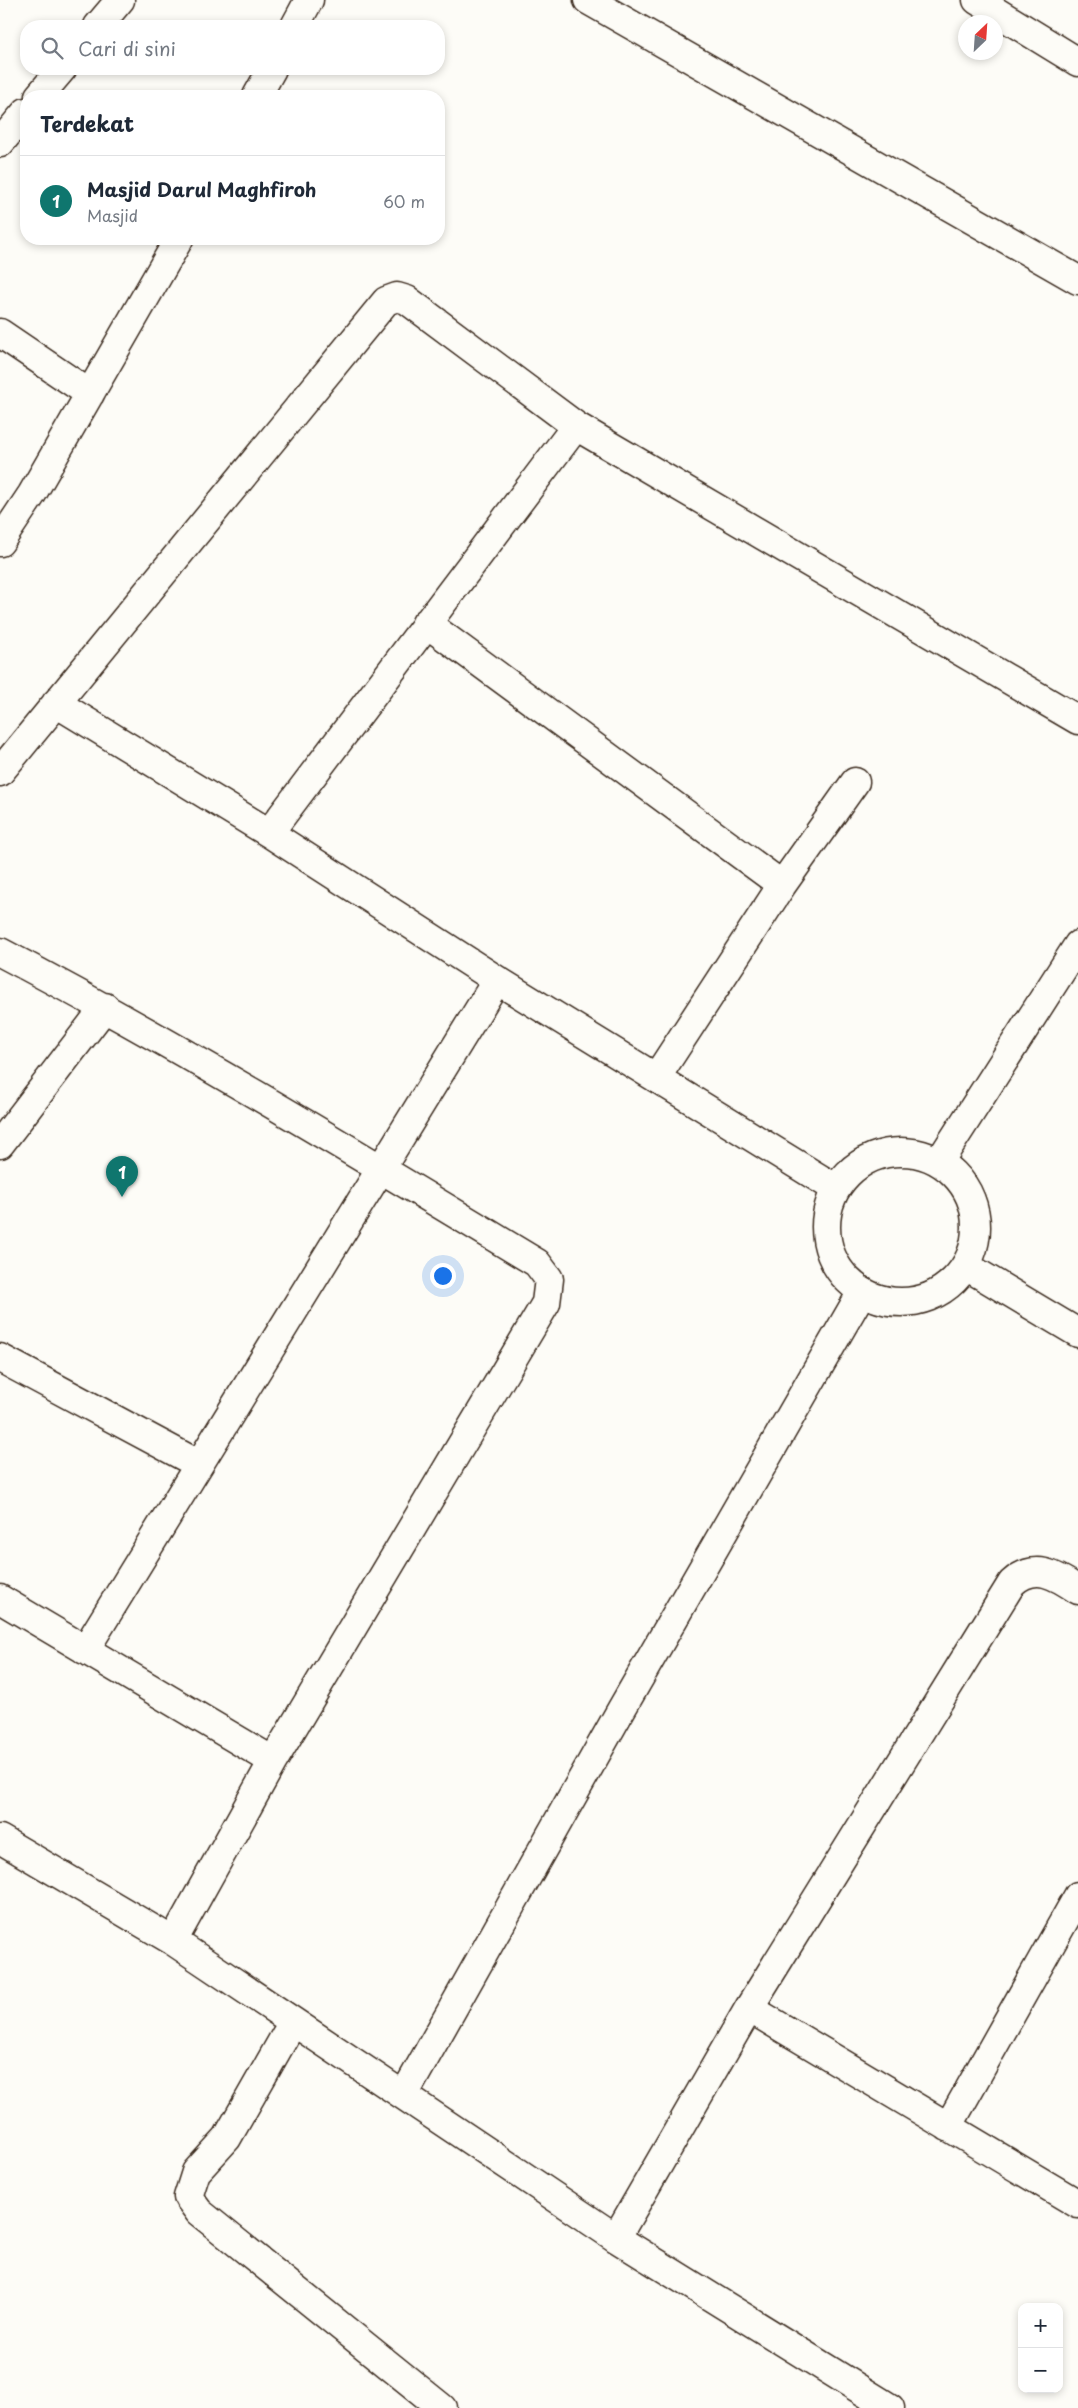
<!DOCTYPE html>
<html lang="id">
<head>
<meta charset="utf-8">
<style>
	:root { --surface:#fff; --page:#f6f6f7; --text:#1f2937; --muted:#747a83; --line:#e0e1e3; --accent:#0f766e }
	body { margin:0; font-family:"Playpen Sans",sans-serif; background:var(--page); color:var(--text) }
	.controls { position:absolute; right:15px; bottom:15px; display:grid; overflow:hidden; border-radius:10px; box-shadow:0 2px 8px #0003 }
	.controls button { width:45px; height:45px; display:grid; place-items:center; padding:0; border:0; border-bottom:1px solid var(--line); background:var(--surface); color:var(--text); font:25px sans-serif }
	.compass { position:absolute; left:958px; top:15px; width:45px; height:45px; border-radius:50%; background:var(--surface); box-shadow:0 2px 8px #0003; rotate:25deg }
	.you { position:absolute; left:442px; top:1275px; width:18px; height:18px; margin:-12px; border:4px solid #fff; border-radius:50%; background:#1a73e8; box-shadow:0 0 0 8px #1a73e833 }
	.badge { display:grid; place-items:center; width:32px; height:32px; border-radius:50%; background:var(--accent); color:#fff; font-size:16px; font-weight:700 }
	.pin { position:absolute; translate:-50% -41px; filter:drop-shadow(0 1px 2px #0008) }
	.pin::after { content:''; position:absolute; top:26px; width:18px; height:15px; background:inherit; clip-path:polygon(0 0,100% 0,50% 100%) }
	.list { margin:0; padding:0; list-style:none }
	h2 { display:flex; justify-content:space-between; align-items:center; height:65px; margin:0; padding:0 20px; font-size:21px }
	h2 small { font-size:16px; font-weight:400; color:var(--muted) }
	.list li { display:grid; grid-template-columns:32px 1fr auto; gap:15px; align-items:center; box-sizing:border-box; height:90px; padding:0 20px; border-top:1px solid var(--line) }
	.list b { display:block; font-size:19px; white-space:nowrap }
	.list p { margin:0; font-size:16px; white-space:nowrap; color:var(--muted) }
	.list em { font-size:16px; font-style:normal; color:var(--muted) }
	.icon { flex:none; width:28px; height:28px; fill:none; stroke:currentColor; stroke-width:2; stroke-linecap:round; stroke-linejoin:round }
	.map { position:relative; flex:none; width:1078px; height:2408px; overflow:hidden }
	.search { position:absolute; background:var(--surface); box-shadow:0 2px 8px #0003; left:20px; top:20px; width:425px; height:55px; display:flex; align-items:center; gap:12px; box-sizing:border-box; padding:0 18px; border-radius:20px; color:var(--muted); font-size:19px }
	.panel { position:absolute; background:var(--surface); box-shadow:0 2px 8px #0003; left:20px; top:90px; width:425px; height:155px; border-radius:20px }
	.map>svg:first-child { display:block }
</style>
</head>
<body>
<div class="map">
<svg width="1078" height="2408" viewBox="0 0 1078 2408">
	<rect width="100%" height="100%" fill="#fdfcf7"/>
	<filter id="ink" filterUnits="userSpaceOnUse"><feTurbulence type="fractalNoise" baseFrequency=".02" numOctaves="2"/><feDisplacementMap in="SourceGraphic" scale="10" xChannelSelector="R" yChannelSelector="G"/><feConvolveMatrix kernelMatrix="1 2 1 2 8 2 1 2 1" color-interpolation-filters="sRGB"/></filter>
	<g filter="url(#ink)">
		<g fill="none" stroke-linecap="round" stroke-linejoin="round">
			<g stroke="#3b2a1e" stroke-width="31">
				<path id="minor" d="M588,0L1078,280
					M977,0L1078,62
					M98,26L120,0
					M295,26L309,0
					M39,96L62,69
					M257,96L272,69
					M0,143L26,112
					M0,333L90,394
					M0,542L32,494L179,239
					M426,623L782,885
					M56,703L269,833L497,980L835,1188
					M0,772L386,301L397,297L407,300L576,426L1078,720
					M269,833L576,426
					M0,952C183,1048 360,1156 537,1263L549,1279L546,1303L273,1761L173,1941
					M656,1078L782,885L855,782
					M0,1144L105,1007
					M826 1227a75 75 0 1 1 150 0a75 75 0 1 1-150 0Z
					M939,1162L1078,945
					M966,1266L1078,1333
					M0,1358L198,1464
					M0,1599L273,1761
					M85,1650L497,980
					M0,1839L173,1941L616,2238L890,2408
					M749,2008L1078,2204
					M293,2022L227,2138L196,2172L188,2197L199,2212L442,2408
					M404,2095L621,1710L862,1292
					M948,2127L1078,1896
					M616,2238L749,2008L1012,1583C1035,1562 1056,1575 1078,1590"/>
			</g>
			<use href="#minor" stroke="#fdfcf7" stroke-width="28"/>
		</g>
	</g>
</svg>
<div class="controls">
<button>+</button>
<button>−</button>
</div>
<svg class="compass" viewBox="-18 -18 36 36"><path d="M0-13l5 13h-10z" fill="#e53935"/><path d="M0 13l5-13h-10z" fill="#747a83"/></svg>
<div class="you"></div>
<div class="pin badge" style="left:122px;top:1197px">1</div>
<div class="search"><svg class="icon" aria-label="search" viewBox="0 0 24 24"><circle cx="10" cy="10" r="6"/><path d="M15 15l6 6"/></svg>Cari di sini</div>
<section class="panel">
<h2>Terdekat<small></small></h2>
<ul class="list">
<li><span class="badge">1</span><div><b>Masjid Darul Maghfiroh</b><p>Masjid</p></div><em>60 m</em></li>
</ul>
</section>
</div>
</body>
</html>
